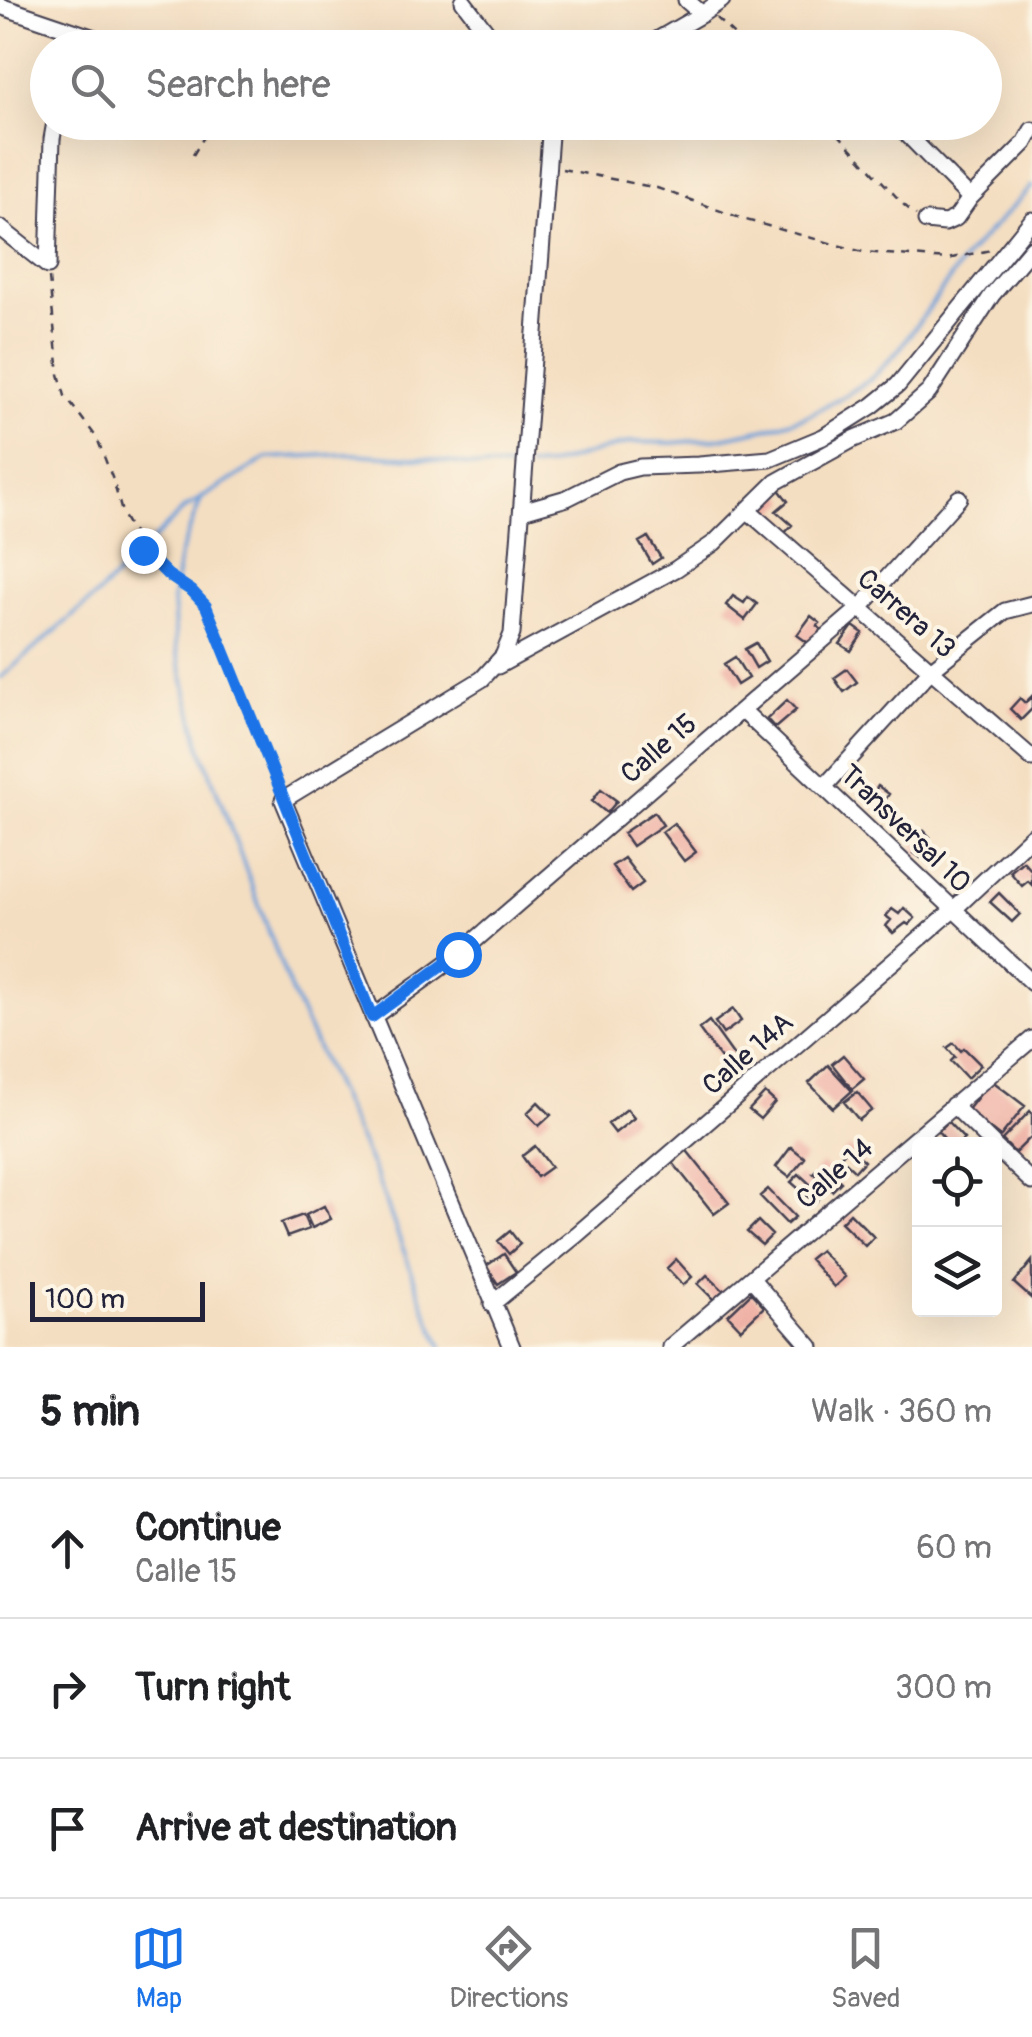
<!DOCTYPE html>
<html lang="en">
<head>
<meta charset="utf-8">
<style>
	:root { --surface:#fff; --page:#f2f2f2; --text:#202124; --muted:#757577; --line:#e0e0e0; --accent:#1a73e8 }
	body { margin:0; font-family:Pangolin,sans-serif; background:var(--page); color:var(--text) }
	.controls { position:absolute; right:30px; bottom:30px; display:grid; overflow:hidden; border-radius:10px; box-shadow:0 10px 40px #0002 }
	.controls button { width:90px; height:90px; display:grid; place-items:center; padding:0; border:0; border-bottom:2px solid var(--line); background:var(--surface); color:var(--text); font:50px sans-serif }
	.scale { position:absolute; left:30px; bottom:25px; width:175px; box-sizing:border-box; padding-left:10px; border:5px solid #22223b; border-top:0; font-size:28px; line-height:35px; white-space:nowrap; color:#22223b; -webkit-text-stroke:8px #fcf5e5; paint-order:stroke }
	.stop { position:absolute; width:30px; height:30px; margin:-22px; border:8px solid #1a73e8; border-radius:50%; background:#fff }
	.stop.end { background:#1a73e8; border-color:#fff; box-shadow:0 2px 10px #0008 }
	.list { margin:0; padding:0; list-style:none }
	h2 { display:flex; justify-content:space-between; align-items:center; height:130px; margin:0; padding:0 40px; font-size:42px }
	h2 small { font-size:32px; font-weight:400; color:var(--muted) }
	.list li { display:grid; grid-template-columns:65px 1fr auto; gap:30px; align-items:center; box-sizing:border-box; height:140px; padding:0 40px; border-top:2px solid var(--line) }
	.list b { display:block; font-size:38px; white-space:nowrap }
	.list p { margin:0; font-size:32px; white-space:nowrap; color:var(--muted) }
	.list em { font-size:32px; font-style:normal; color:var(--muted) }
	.icon { flex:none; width:55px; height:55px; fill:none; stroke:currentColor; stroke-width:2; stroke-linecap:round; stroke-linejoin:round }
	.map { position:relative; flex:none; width:1032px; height:1347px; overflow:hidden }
	.search { position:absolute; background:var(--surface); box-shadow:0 10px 40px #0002; left:30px; right:30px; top:30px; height:110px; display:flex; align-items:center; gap:25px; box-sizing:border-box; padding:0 35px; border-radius:55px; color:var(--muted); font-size:38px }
	.sheet { height:550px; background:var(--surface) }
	nav { display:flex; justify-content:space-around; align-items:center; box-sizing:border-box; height:140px; border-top:2px solid var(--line); background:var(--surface); font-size:28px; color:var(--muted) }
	nav a { display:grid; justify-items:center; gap:5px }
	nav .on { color:var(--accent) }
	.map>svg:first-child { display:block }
</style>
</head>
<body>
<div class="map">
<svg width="1032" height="1347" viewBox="0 0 1032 1347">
	<rect width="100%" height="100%" fill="#fcf5e5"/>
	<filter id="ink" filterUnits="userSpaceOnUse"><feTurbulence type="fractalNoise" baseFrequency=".01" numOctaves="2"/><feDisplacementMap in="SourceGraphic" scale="20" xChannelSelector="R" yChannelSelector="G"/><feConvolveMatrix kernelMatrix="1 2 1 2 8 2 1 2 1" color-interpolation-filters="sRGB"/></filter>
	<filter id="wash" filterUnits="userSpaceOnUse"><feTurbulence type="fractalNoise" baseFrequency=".0048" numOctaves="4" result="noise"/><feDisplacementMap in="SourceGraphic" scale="40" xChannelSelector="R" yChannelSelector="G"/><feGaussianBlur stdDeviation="2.25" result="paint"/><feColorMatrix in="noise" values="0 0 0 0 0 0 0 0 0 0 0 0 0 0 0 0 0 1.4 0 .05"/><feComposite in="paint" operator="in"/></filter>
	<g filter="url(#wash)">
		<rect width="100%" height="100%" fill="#f4dec1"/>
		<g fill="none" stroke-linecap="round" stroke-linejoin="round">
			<path stroke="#6da0d9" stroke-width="4" d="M528,467L546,466L632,442L672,443L716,439L765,429L805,417L844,396L873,377L898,351L967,255L1032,186
				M202,497L180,554L173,599L176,648L200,746L291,991L377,1178L426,1311L442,1347
				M0,678L96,596L184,509L267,458L351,454L430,459L479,467L519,468"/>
		</g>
		<g id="blocks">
			<path fill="#efb0a4" d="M777,487L788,501L776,511L792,525L783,535L755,505Z
				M648,537L661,558L652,564L639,542Z
				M733,596L744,603L748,597L757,604L745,620L726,605Z
				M811,616L820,623L817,626L822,630L811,645L797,635Z
				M853,626L863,633L851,651L840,644Z
				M756,643L767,661L756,668L745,649Z
				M735,657L748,678L737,685L724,664Z
				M847,669L857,682L844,692L834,678Z
				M1032,696V709L1021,720L1010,709L1020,698L1025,703Z
				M787,700L796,710L775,728L767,719Z
				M878,786L889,794L878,810L867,802Z
				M601,789L617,801L607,813L592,801Z
				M654,812L663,825L632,846L623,833Z
				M674,823L696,852L684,861L662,832Z
				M924,831L930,837L927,841L931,844L921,858L914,853L917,849L913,846Z
				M624,858L643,883L631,892L612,866Z
				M1023,861L1032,871V885L1028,881L1022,886L1010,872Z
				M999,893L1020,914L1012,922L990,902Z
				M904,908L915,918L909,925L906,923L893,933L886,926L891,920L886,916L892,909L899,914Z
				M733,1009L741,1021L723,1034L715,1022Z
				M709,1021L742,1067L732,1074L699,1029Z
				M954,1043L961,1051L964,1048L981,1065L967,1078L951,1061L955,1057L947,1048Z
				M843,1055L864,1079L852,1089L832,1064Z
				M828,1065L852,1091L833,1108L809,1083Z
				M991,1080L1025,1106L1000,1137L967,1111Z
				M857,1092L872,1110L859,1120L844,1102Z
				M765,1093L775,1102L760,1119L749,1110Z
				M538,1102L551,1115L539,1126L527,1113Z
				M627,1109L634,1118L615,1133L608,1124Z
				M1030,1111L1032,1113V1136L1015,1153L1002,1140Z
				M948,1122L964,1139L958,1144H949L938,1131Z
				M535,1146L551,1167L537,1177L522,1156Z
				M684,1147L729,1203L714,1214L670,1159Z
				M791,1147L805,1158L789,1177L776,1167Z
				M849,1147L864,1161L855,1171L840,1157Z
				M822,1164L841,1182L832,1191L813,1173Z
				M799,1174L822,1195L815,1203L791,1182Z
				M768,1189L795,1217L787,1224L760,1196Z
				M324,1206L331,1219L312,1228L306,1215Z
				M850,1213L874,1237L865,1246L841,1222Z
				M303,1215L309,1229L287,1237L281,1223Z
				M758,1221L772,1235L762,1245L747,1232Z
				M510,1231L520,1244L509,1254L498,1241Z
				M820,1250L845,1277L834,1287L809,1259Z
				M504,1254L516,1272L498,1284L486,1266Z
				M676,1259L692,1277L683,1285L667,1268Z
				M1032,1261V1299L1014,1283Z
				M707,1275L723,1290L714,1300L698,1284Z
				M751,1293L764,1307L741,1329L728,1315Z"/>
		</g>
	</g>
	<g filter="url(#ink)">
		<use href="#blocks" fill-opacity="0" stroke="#423e4f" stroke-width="2.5"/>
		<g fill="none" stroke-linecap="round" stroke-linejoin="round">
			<g stroke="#423e4f" stroke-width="19">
				<path id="minor" d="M686,0L702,14
					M463,1L499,48
					M0,6L124,48
					M643,48L702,14L722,0
					M895,122L970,198
					M926,221L945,223L956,218L970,198L1025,143L1032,130
					M0,228L48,266
					M48,266L52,139L55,122
					M747,510L1032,758
					M522,511L567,498L619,472L640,467L699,465L770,459L823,437L872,406L898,385L1032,220
					M498,666L676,569L714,543L776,482L854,439L896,421L929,392L992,295L1032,248
					M743,711L1032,983
					M825,786L932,669L1005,611L1032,604
					M373,1017L458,955L860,608L959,498
					M953,1105L993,1144
					M994,1146L1032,1182
					M752,1279L811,1347
					M492,1304L574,1237L953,910L1032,836
					M512,1347L283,800L482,679L503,656L512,634L551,122
					M670,1347L1032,1039"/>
			</g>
			<path stroke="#423e4f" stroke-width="2.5" stroke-dasharray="8 8" stroke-linecap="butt" d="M716,18L748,48
				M827,122L904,205L916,215
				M193,155L213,122
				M562,169L657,188L746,220L863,252L947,259L991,250
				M49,278L59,374L65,396L97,438L113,480L123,516L143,550L168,575L192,591L207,606L278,785"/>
			<use href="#minor" stroke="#fff" stroke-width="15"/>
		</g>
	</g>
	<g fill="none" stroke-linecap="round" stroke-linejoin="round" filter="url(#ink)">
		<path stroke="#1a73e8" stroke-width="12" d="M143,550L168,575L192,591L206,606L372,1017L458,954"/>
	</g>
	<g text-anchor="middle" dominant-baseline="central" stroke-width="8" stroke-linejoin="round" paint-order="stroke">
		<g font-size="28" fill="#22223b" stroke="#fcf5e5">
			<text transform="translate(906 614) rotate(41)">Carrera 13</text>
			<text transform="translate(659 749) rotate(-41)">Calle 15</text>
			<text transform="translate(905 829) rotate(44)">Transversal 10</text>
			<text transform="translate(748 1054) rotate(-41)">Calle 14A</text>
			<text transform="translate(835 1174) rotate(-41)">Calle 14</text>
		</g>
	</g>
</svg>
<div class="controls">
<button><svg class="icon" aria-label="locate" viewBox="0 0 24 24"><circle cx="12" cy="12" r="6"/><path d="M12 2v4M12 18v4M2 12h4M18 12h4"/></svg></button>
<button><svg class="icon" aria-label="layers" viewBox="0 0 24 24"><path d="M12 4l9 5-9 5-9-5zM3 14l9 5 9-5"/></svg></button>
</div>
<div class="scale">100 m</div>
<div class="stop" style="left:458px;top:954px"></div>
<div class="stop end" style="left:143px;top:550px"></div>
<div class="search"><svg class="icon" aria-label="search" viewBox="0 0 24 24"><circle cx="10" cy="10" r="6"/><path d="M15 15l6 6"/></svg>Search here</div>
</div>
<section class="sheet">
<h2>5 min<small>Walk · 360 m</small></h2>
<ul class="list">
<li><svg class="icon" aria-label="ahead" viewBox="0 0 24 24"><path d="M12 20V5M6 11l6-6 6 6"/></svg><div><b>Continue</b><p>Calle 15</p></div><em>60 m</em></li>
<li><svg class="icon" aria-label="right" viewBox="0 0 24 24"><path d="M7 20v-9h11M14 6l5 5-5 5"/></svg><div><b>Turn right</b></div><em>300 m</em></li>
<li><svg class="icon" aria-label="arrive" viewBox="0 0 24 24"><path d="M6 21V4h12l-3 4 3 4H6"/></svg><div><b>Arrive at destination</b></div></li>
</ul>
</section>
<nav>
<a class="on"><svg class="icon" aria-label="map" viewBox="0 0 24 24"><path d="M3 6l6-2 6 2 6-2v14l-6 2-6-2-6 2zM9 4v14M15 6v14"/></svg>Map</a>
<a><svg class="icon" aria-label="directions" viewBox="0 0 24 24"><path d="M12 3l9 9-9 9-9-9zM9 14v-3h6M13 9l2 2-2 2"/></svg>Directions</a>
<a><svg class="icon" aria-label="saved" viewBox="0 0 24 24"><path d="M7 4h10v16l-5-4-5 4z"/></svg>Saved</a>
</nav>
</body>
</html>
